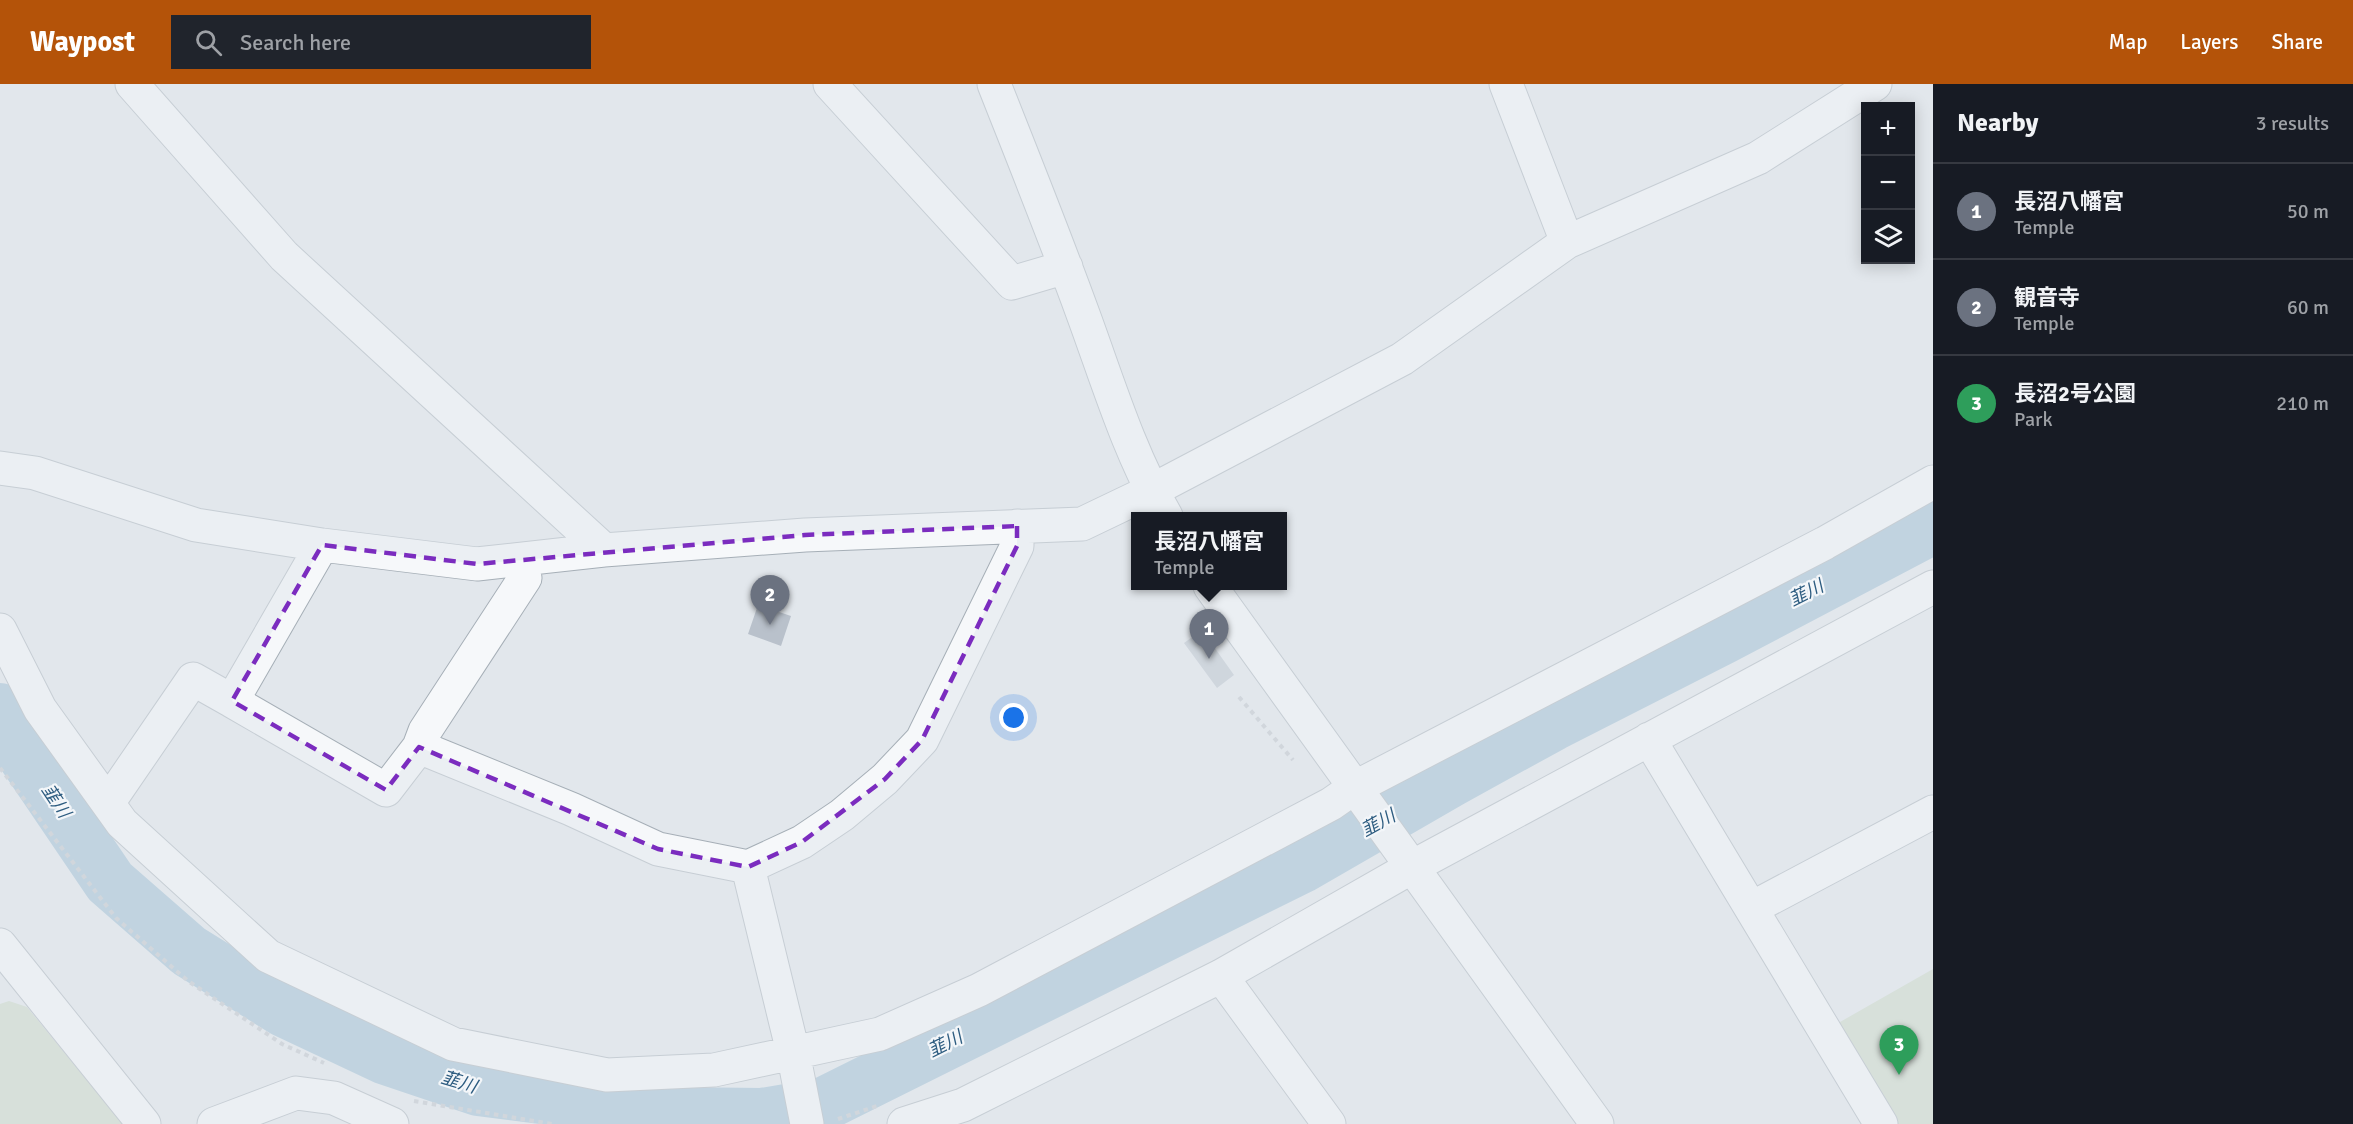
<!DOCTYPE html>
<html lang="en">
<head>
<meta charset="utf-8">
<style>
	:root { --surface:#171b24; --page:#20242c; --text:#f1f3f6; --muted:#9ea1a6; --line:#363941; --accent:#b45309 }
	body { margin:0; font-family:Signika,"Noto Sans JP",sans-serif; background:var(--page); color:var(--text) }
	.controls { position:absolute; right:18px; top:18px; display:grid; overflow:hidden; border-radius:0px; box-shadow:0 3px 15px #0003 }
	.controls button { width:54px; height:54px; display:grid; place-items:center; padding:0; border:0; border-bottom:2px solid var(--line); background:var(--surface); color:var(--text); font:30px sans-serif }
	.you { position:absolute; left:1014px; top:634px; width:21px; height:21px; margin:-15px; border:4px solid #fff; border-radius:50%; background:#1a73e8; box-shadow:0 0 0 9px #1a73e833 }
	.badge { display:grid; place-items:center; width:39px; height:39px; border-radius:50%; background:var(--accent); color:#fff; font-size:20px; font-weight:700 }
	.pin { position:absolute; translate:-50% -50px; filter:drop-shadow(0 2px 3px #0008) }
	.pin::after { content:''; position:absolute; top:32px; width:21px; height:18px; background:inherit; clip-path:polygon(0 0,100% 0,50% 100%) }
	.popup { position:absolute; left:1131px; top:428px; width:156px; height:78px; box-sizing:border-box; display:grid; place-content:center; border-radius:0px; background:var(--surface); filter:drop-shadow(0 2px 4px #0005); font-size:20px; white-space:nowrap; color:var(--muted) }
	.popup b { font-size:22px; color:var(--text) }
	.popup::after { content:''; position:absolute; left:50%; top:100%; margin-left:-12px; border:12px solid transparent; border-top-color:var(--surface) }
	.list { margin:0; padding:0; list-style:none }
	h2 { display:flex; justify-content:space-between; align-items:center; height:78px; margin:0; padding:0 24px; font-size:26px }
	h2 small { font-size:20px; font-weight:400; color:var(--muted) }
	.list li { display:grid; grid-template-columns:39px 1fr auto; gap:18px; align-items:center; box-sizing:border-box; height:96px; padding:0 24px; border-top:2px solid var(--line) }
	.list b { display:block; font-size:22px; white-space:nowrap }
	.list p { margin:0; font-size:20px; white-space:nowrap; color:var(--muted) }
	.list em { font-size:20px; font-style:normal; color:var(--muted) }
	.icon { flex:none; width:33px; height:33px; fill:none; stroke:currentColor; stroke-width:2; stroke-linecap:round; stroke-linejoin:round }
	.map { position:relative; flex:none; width:1933px; height:1040px; overflow:hidden }
	header { display:flex; align-items:center; gap:36px; box-sizing:border-box; height:84px; padding:0 30px; background:var(--accent); color:#fff }
	header strong { font-size:28px }
	nav { display:flex; gap:33px; margin-inline-start:auto; font-size:21px }
	.search { width:420px; height:54px; background:var(--page); display:flex; align-items:center; gap:15px; box-sizing:border-box; padding:0 21px; border-radius:0px; color:var(--muted); font-size:22px }
	main { display:flex }
	aside { flex:1; background:var(--surface) }
	.map>svg:first-child { display:block }
</style>
</head>
<body>
<header>
<strong>Waypost</strong>
<div class="search"><svg class="icon" aria-label="search" viewBox="0 0 24 24"><circle cx="10" cy="10" r="6"/><path d="M15 15l6 6"/></svg>Search here</div>
<nav><a>Map</a><a>Layers</a><a>Share</a></nav>
</header>
<main>
<div class="map">
<svg width="1933" height="1040" viewBox="0 0 1933 1040">
	<rect width="100%" height="100%" fill="#e2e7ec"/>
	<path fill="#cad7c3" d="M1933,885V1040H1895L1833,942Z
		M9,917L27,923L123,1040H0V920Z"/>
	<g fill="none" stroke-linecap="round" stroke-linejoin="round">
		<path stroke="#9abbd0" stroke-width="9" d="M0,679L23,669"/>
		<path stroke="#9abbd0" stroke-width="54" d="M0,626L13,655L110,798L189,867L284,926L386,974L478,1005L675,1030L762,1031L822,1021L1302,782L1451,696L1553,640L1724,553L1933,443"/>
	</g>
	<path fill="#b9c1cb" d="M758,521L791,532L781,562L748,550Z
		M1202,546L1234,591L1217,604L1184,559Z"/>
	<g fill="none" stroke-linecap="round" stroke-linejoin="round">
		<g stroke="#a6afb7" stroke-width="35">
			<path id="minor" d="M132,0L284,172L604,466
				M830,0L1012,199L1066,183
				M994,0C1024,76 1055,153 1083,230C1108,298 1129,369 1166,432
				M1506,0L1567,158
				M0,384L35,389L196,441L322,461L477,480L604,466L805,451L1082,440L1151,407L1402,275L1567,158L1758,74L1875,0
				M322,461L232,617L386,706L419,663
				M521,476L525,494L425,647L419,663L571,725L658,765L748,783L793,968L807,1040
				M1210,502L1597,1040
				M0,546L40,625L122,739L268,872L453,960L607,991L714,986L880,950L979,906L1331,720L1354,704L1825,459L1933,398
				M1649,655L1881,1040
				M108,719L193,595L232,617
				M748,783L802,758L842,731L885,695L922,656L1017,462V442
				M1752,824L1933,728
				M0,861L144,1040
				M1221,892L1329,1040
				M214,1040L296,1009L334,1014L392,1040
				M904,1040L963,1021L1221,892L1412,783L1933,503"/>
		</g>
		<path stroke="#bcc2c8" stroke-width="4" stroke-dasharray="4.5 4.5" stroke-linecap="butt" d="M1239,613L1293,676
			M0,684L116,834L188,897L282,960L324,979
			M414,1017L552,1040
			M838,1035L880,1021"/>
		<use href="#minor" stroke="#f6f8fa" stroke-width="33"/>
	</g>
	<path d="M0 0H1933V1040H0ZM1017,442V462L922,656L885,695L802,758L748,783L658,765L419,663L386,706L232,617L322,461L477,480L805,451Z" fill="#e2e7ec" fill-opacity=".55" fill-rule="evenodd"/>
	<path fill="none" stroke="#7b2cbf" stroke-width="4.5" stroke-dasharray="12 8" stroke-linejoin="round" d="M1017,442V462L922,656L885,695L802,758L748,783L658,765L419,663L386,706L232,617L322,461L477,480L805,451Z"/>
	<g text-anchor="middle" dominant-baseline="central" stroke-width="4.5" stroke-linejoin="round" paint-order="stroke">
		<g font-size="18" font-style="italic" fill="#2d5c80" stroke="#f3f6f9">
			<text transform="translate(1806 509) rotate(-27)">韮川</text>
			<text transform="translate(56 717) rotate(56)">韮川</text>
			<text transform="translate(1378 739) rotate(-29)">韮川</text>
			<text transform="translate(945 960) rotate(-27)">韮川</text>
			<text transform="translate(459 998) rotate(17)">韮川</text>
		</g>
	</g>
</svg>
<div class="controls">
<button>+</button>
<button>−</button>
<button><svg class="icon" aria-label="layers" viewBox="0 0 24 24"><path d="M12 4l9 5-9 5-9-5zM3 14l9 5 9-5"/></svg></button>
</div>
<div class="you"></div>
<div class="pin badge" style="left:1209px;top:575px;background:#6b7280">1</div>
<div class="popup"><b>長沼八幡宮</b>Temple</div>
<div class="pin badge" style="left:770px;top:541px;background:#6b7280">2</div>
<div class="pin badge" style="left:1899px;top:991px;background:#2e9e5b">3</div>
</div>
<aside>
<h2>Nearby<small>3 results</small></h2>
<ul class="list">
<li><span class="badge" style="background:#6b7280">1</span><div><b>長沼八幡宮</b><p>Temple</p></div><em>50 m</em></li>
<li><span class="badge" style="background:#6b7280">2</span><div><b>観音寺</b><p>Temple</p></div><em>60 m</em></li>
<li><span class="badge" style="background:#2e9e5b">3</span><div><b>長沼2号公園</b><p>Park</p></div><em>210 m</em></li>
</ul>
</aside>
</main>
</body>
</html>
